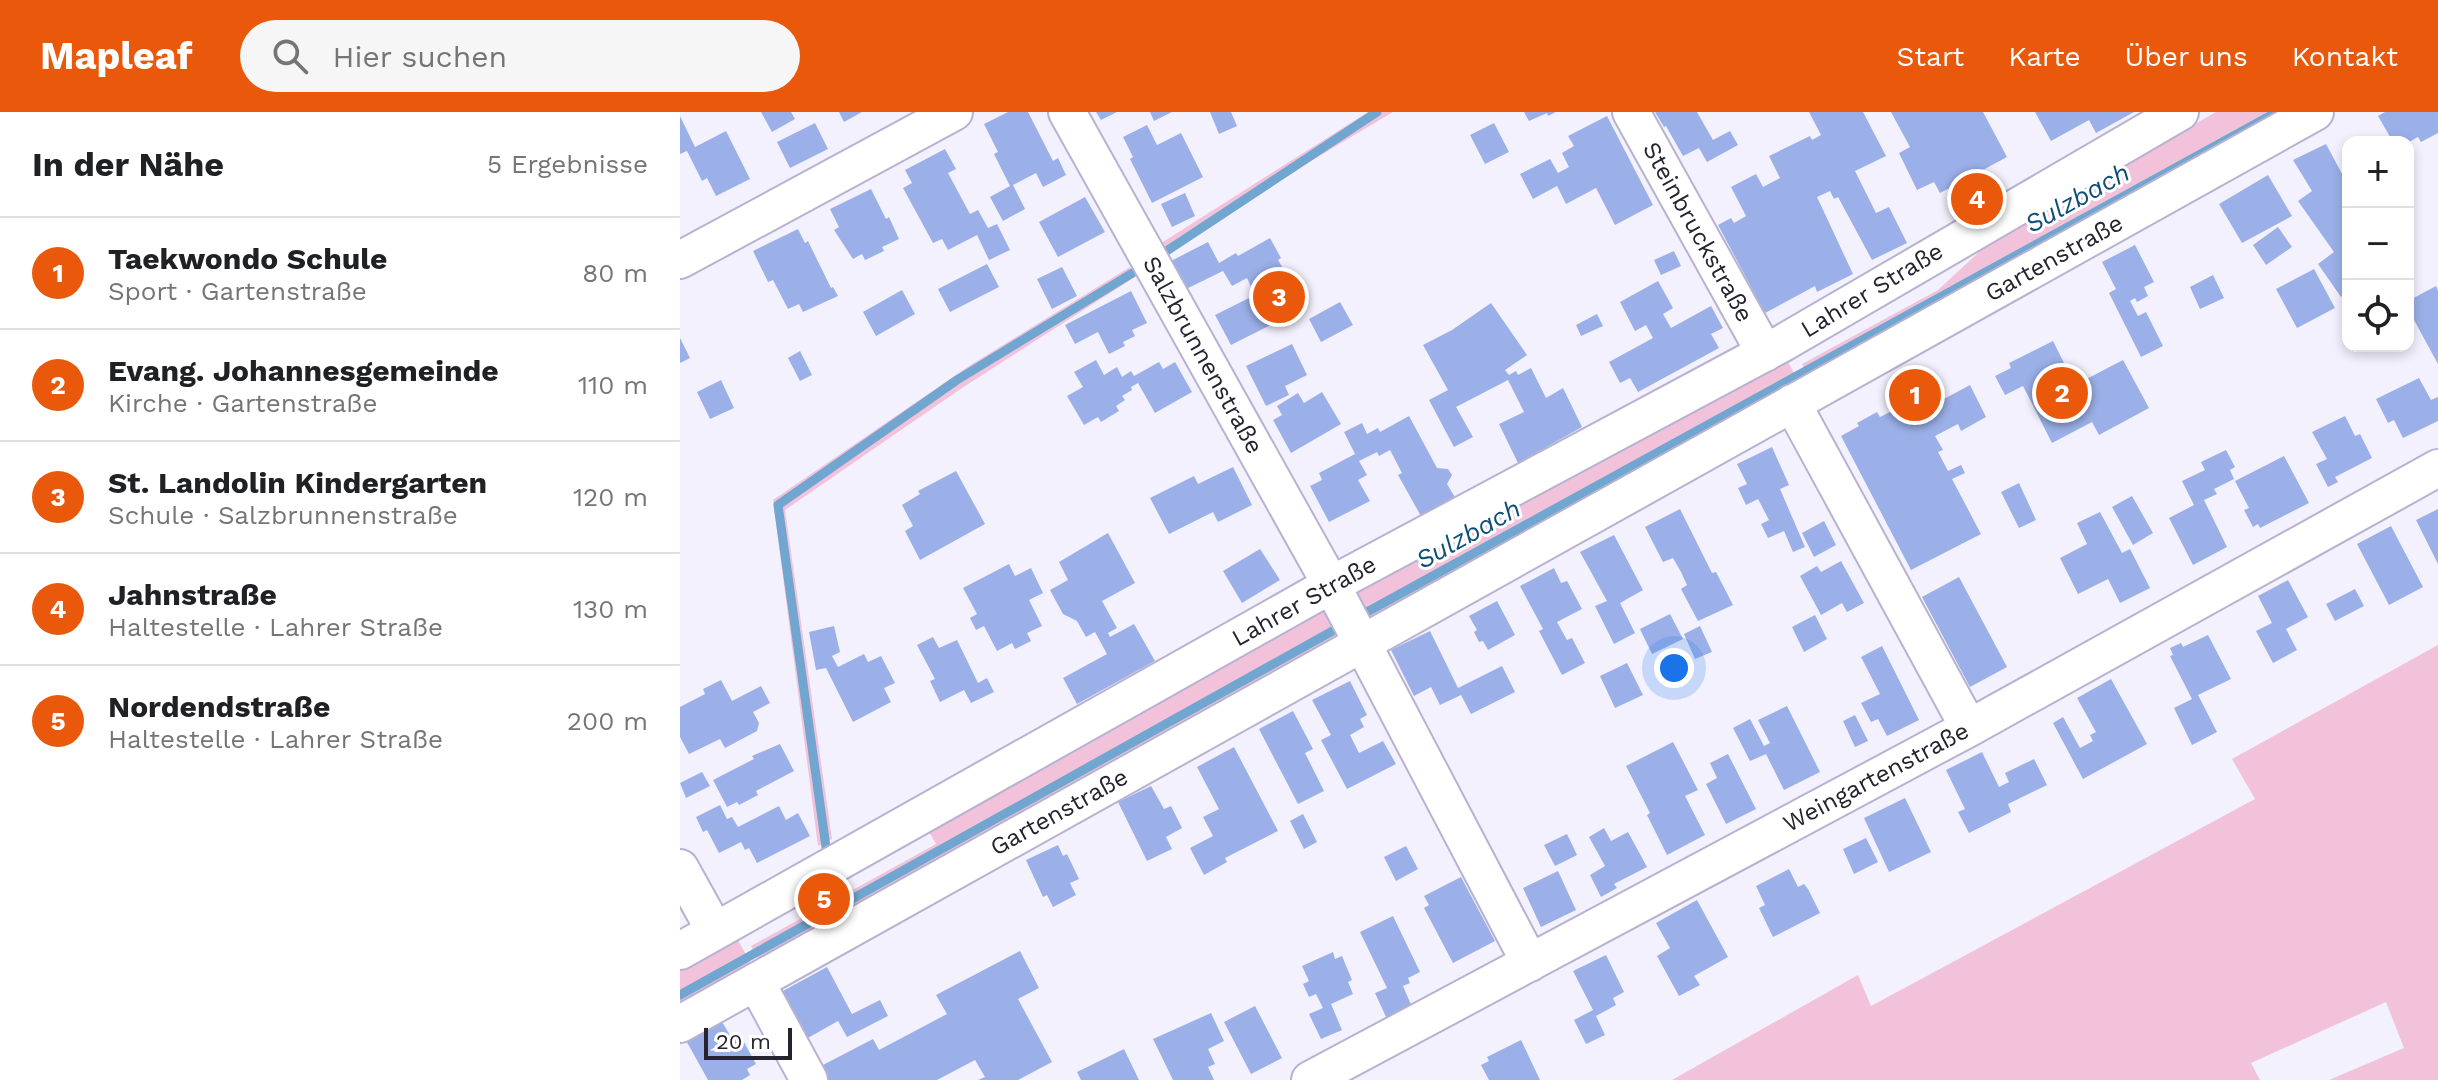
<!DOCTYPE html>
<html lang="de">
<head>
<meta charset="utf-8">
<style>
	:root { --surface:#fff; --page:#f6f6f6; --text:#202124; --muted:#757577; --line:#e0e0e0; --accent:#ea580c }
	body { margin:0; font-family:"Work Sans",sans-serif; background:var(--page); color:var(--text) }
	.controls { position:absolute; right:24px; top:24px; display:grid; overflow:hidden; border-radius:16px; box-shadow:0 4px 12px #0003 }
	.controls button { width:72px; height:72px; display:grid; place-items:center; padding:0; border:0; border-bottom:2px solid var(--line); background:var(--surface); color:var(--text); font:40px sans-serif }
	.scale { position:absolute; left:24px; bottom:20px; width:88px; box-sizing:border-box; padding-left:8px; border:4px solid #26232f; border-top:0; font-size:22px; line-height:28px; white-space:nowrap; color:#26232f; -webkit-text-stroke:6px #fff; paint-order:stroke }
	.you { position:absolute; left:994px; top:556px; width:28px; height:28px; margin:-20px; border:6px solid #fff; border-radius:50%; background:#1a73e8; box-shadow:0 0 0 12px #1a73e833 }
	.badge { display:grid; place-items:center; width:52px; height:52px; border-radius:50%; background:var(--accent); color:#fff; font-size:26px; font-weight:700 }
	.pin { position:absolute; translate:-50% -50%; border:4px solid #fff; box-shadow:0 2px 8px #0006 }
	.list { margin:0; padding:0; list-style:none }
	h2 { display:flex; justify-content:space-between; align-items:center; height:104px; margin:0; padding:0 32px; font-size:34px }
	h2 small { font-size:26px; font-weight:400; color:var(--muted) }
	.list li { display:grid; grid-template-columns:52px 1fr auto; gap:24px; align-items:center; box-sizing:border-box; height:112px; padding:0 32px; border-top:2px solid var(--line) }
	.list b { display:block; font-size:30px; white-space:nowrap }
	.list p { margin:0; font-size:26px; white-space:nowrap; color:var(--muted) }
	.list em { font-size:26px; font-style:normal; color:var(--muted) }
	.icon { flex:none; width:44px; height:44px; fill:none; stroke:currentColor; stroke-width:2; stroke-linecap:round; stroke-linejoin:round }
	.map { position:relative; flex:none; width:1758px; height:968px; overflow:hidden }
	header { display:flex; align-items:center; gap:48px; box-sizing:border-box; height:112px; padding:0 40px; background:var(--accent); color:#fff }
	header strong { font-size:38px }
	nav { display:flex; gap:44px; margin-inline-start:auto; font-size:28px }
	.search { width:560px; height:72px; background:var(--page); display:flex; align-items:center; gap:20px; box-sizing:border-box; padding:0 28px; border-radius:44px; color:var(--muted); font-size:30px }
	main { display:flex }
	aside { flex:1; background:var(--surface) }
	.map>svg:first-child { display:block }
</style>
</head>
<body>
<header>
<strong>Mapleaf</strong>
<div class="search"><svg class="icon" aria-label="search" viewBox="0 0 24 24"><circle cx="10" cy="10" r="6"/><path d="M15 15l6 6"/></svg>Hier suchen</div>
<nav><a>Start</a><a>Karte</a><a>Über uns</a><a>Kontakt</a></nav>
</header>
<main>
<aside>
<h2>In der Nähe<small>5 Ergebnisse</small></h2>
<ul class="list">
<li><span class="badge">1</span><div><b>Taekwondo Schule</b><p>Sport · Gartenstraße</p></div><em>80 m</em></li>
<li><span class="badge">2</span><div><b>Evang. Johannesgemeinde</b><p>Kirche · Gartenstraße</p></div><em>110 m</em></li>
<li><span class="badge">3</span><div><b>St. Landolin Kindergarten</b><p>Schule · Salzbrunnenstraße</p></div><em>120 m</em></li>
<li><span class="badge">4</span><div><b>Jahnstraße</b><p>Haltestelle · Lahrer Straße</p></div><em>130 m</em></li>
<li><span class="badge">5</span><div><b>Nordendstraße</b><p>Haltestelle · Lahrer Straße</p></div><em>200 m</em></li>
</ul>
</aside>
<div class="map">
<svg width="1758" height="968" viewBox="0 0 1758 968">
	<rect width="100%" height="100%" fill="#f3f1fe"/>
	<path fill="#f2c2db" d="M688,0H713L576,82L482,146L475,135Z
		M1536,0H1618L1131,269L1122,252L1258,178L1299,140L1332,116Z
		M450,155L455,165L282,276L105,398L152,727L138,734L93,388L289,254Z
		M1105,244L1122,276L691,510L675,479Z
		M647,494L664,526L81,852L71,834L256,732L248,718Z
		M1758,533V968H1649L1724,936L1706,890L1571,951L1580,968H992L1178,863L1191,894L1575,687L1552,647Z
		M57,826L72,854L0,894V858Z"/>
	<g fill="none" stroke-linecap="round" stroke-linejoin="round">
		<path stroke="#70a6cf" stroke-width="9" d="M476,146L697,0
			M678,505L1597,0
			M146,735L98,393L277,268L464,154
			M0,883L665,512"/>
	</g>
	<path fill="#9bb0e8" d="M81,0H111L115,7L92,20Z
		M159,0H182L164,10Z
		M328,0H348L373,49L378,46L386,63L363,75L356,61L333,73L345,97L323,109L310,85L330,74L314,42L318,40L304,12Z
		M416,0H437L421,8Z
		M470,0H492L474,9Z
		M530,0H551L557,14L539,22Z
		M844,0H876L868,4L867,1L849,9Z
		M975,0H1017L1033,28L1050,19L1058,33L1027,50L1019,36L1003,44L986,14L984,15Z
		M1129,0H1183L1206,44L1175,59L1196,101L1209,95L1227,131L1192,148L1158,85L1154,87L1150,79L1137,85L1173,162L1137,180L1135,174L1085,201L1038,113L1051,106L1054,111L1066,104L1051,75L1076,62L1083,75L1100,66L1089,44L1130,24L1132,28L1141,23Z
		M1211,0H1303L1327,45L1260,81L1254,70L1237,78L1219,41L1230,35Z
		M1355,0H1454L1416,21L1409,8L1371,29Z
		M1705,0H1758V21L1741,30L1738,25L1729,30H1713L1698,4Z
		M0,4L15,35L46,19L70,67L36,84L27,66L22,69L7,39L0,42Z
		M927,4L973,93L935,113L916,76L886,92L877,74L853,87L840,62L870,47L878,61L889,55L882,41L894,34L888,24Z
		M135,11L148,37L110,56L97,30Z
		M814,11L829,40L805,52L790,23Z
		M467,13L477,33L501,21L523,65L472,91L450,47L453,45L443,25Z
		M1646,32L1668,73V180L1661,185L1638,152L1654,140L1618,89L1632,79L1613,48Z
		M265,37L276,57L268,61L290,102L298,98L308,116L317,112L330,138L309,148L297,123L268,138L262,127L253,131L223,76L232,71L225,58Z
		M1588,63L1612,104L1562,131L1539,92Z
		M191,77L206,107L209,105L219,127L202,135L204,139L185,148L182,142L173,147L154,118L159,115L150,97Z
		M505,81L515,104L492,115L481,92Z
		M405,85L425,120L378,145L359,110Z
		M1598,115L1612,135L1586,153L1573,133Z
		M118,117L125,131L128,129L151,176L153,175L158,184L123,200L119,192L108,197L93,168L88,170L73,139Z
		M590,126L601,146L598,148L605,160L611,161L626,189L624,196L551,233L535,203L575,183L567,166L552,174L543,159L504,178L489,150L528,130L539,151L556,141L558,144Z
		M1455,133L1474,170L1464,175L1468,184L1457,190L1455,186L1450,189L1458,204L1466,200L1483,234L1461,245L1429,181L1436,177L1422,150Z
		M994,139L1001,154L981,163L974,148Z
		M307,152L319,175L270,200L258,177Z
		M382,155L397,184L372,197L357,167Z
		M1634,157L1655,196L1617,216L1596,177Z
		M1533,163L1544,186L1520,197L1510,175Z
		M978,169L993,196L983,202L991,216L1031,194L1043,216L1031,222L1039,236L958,280L950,266L940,271L929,250L973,226L966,213L955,219L940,190Z
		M1756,174L1758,179V252L1728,197V189Z
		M222,178L235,202L196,224L183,200Z
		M451,179L467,211L452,218L455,224L443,230L445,234L429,242L418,220L395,232L385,213Z
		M660,190L673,213L641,230L629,207Z
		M811,191L847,243L825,258L829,263L836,259L838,263L851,256L866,286L883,276L902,315L838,351L819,312L844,300L828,268L776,295L793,325L774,335L749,288L768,278L743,233L772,218Z
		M917,202L923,214L901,224L896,213Z
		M0,226L10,246L0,251Z
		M1373,229L1395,273L1443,248L1469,296L1419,323L1412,310L1372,331L1343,274L1325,283L1315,264L1331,256L1329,251Z
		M612,232L627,263L605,274L609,283L586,294L566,254Z
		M120,239L132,263L120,269L108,246Z
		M416,248L424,263L437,255L442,265L451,259L454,264L479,250L483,257L495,250L512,280L475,301L458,271L451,275L452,278L442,284L445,288L436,294L439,299L421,310L418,305L404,313L387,284L403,275L394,260Z
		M1252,263L1264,287L1290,273L1306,305L1281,319L1278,312L1255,324L1263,338L1258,340L1268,359L1281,353L1285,361L1272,367L1301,422L1231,458L1161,324L1179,314L1177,311L1197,300L1200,305L1212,299L1206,287Z
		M1739,266L1751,288L1758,285V309L1723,326L1714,308L1708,311L1696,287Z
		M41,268L54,296L30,307L17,280Z
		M642,280L661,312L611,341L593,308L602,303L597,294L618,281L624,291Z
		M729,304L757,356L768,357L772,363L767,372L776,387L742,406L718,363L722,361L710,338L699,344L697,340L679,349L687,363L678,368L690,389L649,410L630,374L642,368L639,361L675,342L664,320L682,311L687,322L698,316L700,320Z
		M1665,304L1675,324L1680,322L1692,346L1655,365L1658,370L1648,375L1636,352L1647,347L1632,320Z
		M1092,335L1109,373L1100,377L1125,435L1113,440L1104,419L1088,426L1081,412L1089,408L1078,387L1066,393L1058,376L1067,372L1057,352Z
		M1546,338L1555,355L1550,358L1554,367L1534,377L1537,382L1524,388L1547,435L1513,453L1489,406L1514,393L1502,369L1525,358L1521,350Z
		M1604,344L1629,391L1580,416L1578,412L1573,415L1564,398L1569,396L1555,369Z
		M553,355L572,393L538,410L533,400L489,422L470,386L514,364L518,372Z
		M276,359L305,412L240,448L225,419L233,414L222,393L240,382L238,379Z
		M1339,371L1356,408L1339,416L1321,380Z
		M1452,384L1473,421L1453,433L1432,395Z
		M1000,397L1032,461L1036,460L1053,493L1018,509L1001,477L1007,473L1001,460L993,446L983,450L965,415Z
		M1758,397V452L1736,408Z
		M1420,400L1442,441L1450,437L1470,476L1440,491L1428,467L1398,482L1380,446L1407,432L1397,411Z
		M1144,409L1156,433L1134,445L1122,421Z
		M1711,414L1743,475L1709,493L1677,432Z
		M428,421L455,471L422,489L437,516L428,521L430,525L454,512L475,549L397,592L383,566L427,542L415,520L406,525L397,509L383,502L370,478L388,468L379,450Z
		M934,423L963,478L940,491L955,521L934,532L915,494L927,489L900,440Z
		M580,437L600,468L562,491L543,459Z
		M1161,449L1184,491L1167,500L1162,491L1141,503L1120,464L1137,454L1141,460Z
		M329,452L335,464L351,456L363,481L349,488L362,514L347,521L351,529L335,537L332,531L317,539L304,514L296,518L290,506L297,502L283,476Z
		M874,456L881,471L887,469L902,497L877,510L887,528L892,526L905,551L882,563L859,519L863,517L840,474Z
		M1279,465L1327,555L1290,575L1242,485Z
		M1608,468L1628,505L1606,517L1617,538L1593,551L1576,519L1592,511L1578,484Z
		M1675,477L1684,494L1655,509L1646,492Z
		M817,489L835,523L808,538L803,529L799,530L794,520L797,518L789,504Z
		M990,502L1003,527L972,542L960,517Z
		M1135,503L1147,527L1124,540L1112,515Z
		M154,514L160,540L152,544L158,555L184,542L188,550L201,544L215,571L204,576L211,590L173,610L146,556L136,558L129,520Z
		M1020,514L1032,540L1015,547L1004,522Z
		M750,519L778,576L822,554L835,580L791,602L781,583L760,593L751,575L734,584L711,538Z
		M1528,523L1551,567L1518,583L1537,620L1512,633L1494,596L1512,587L1490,544L1493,543L1490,536L1501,531L1503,535Z
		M253,525L259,536L277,528L298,571L307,566L314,580L291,591L284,578L260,590L250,569L255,567L237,533Z
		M1202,534L1239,608L1207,624L1198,607L1191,610L1181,591L1200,582L1181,545Z
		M947,551L963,583L935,596L920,564Z
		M1431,567L1467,632L1403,667L1373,611L1383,605L1400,636L1413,629L1410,623L1416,620L1397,586Z
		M41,568L52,589L81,574L90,591L73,600L79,611L77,619L45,636L40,627L9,642L0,625V595L25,582L23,577Z
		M670,569L687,603L680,607L684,615L670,623L679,641L703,629L716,652L667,677L641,628L651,623L632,588Z
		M1107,594L1140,660L1104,678L1086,642L1070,649L1053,616L1070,607L1084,634L1090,631L1078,608Z
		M613,599L633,637L625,641L644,679L618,692L579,617Z
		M1175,603L1188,629L1175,635L1163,609Z
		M993,630L1018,678L1005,684L1025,723L987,743L967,703L970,701L946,654Z
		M100,632L114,659L76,679L78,683L59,693L57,690L47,695L33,668L74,647L72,644Z
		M554,635L598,719L545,746L547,750L524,763L510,736L533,724L523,705L539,697L517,655Z
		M1302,640L1319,675L1329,670L1325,661L1354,647L1367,673L1328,692L1331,700L1289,721L1278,700L1285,697L1266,658Z
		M1048,642L1076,697L1046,712L1026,672L1037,666L1030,651Z
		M22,660L30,674L6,686L0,671Z
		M471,674L484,697L491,694L502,716L486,725L492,737L467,749L438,690Z
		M1225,686L1251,740L1209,760L1184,706Z
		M40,693L47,707L52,705L58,715L99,694L106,708L118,701L130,724L77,751L69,736L65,738L61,730L39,741L27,718L23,720L16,705Z
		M623,702L637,730L624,737L610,709Z
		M924,716L931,729L948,720L967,755L934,772L937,776L921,785L910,763L925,754L909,725Z
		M887,722L897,743L875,754L864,733Z
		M1186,726L1198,750L1174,762L1163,737Z
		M378,733L383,744L387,742L399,767L390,771L396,783L373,795L367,783L363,785L346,748Z
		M726,734L738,757L716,769L704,745Z
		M1109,757L1118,775L1124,772L1128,777L1140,801L1093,825L1079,796L1085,793L1076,774Z
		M878,759L896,798L861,815L843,776Z
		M781,765L815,829L773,851L744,796L749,793L744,784Z
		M1017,788L1048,845L1014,864L1020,873L999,884L977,844L990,836L976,811Z
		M713,804L740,860L728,866L730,871L723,874L732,895L707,907L695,881L707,876L680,820Z
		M340,839L359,876L338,887L372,950L338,968H298L305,965L295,948L257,968H146L139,955L193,927L199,938L267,902L256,883Z
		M653,840L655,847L662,844L672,868L668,870L673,882L651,892L662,918L641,927L629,902L643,896L636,882L629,885L623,872L629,869L622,854Z
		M926,843L944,880L933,886L936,893L916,904L925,923L906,932L894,908L913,898L893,859Z
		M147,855L172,902L200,888L208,904L167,925L158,909L126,927L101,880Z
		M575,894L602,946L571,962L544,910Z
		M531,901L544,929L528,937L535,952L528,955L534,968H493L473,927Z
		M38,903L51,925L59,921L76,952L67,957L70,963L62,968H28L3,923Z
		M841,928L860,968H809L801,953L809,949L807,945Z
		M444,937L459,968H401L397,960Z"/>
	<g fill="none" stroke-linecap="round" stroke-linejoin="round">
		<g stroke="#b8b2d1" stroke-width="40">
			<path id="minor" d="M387,0L659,487L850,851
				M951,0L1085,241
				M0,148L274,0
				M1112,291L1289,616
				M0,756L35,819
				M0,839L651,473L1103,231L1500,0
				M76,870L129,968
				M0,912L1635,0
				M630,968L1289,616L1758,356"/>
		</g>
		<use href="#minor" stroke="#fff" stroke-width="36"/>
	</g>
	<g text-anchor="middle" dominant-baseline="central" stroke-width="6" stroke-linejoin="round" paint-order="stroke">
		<g font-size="24" fill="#26232f" stroke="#fff">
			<text transform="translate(1018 120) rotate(61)">Steinbruckstraße</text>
			<text transform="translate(1374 146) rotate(-29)">Gartenstraße</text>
			<text transform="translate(1192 178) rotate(-31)">Lahrer Straße</text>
			<text transform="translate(523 243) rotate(61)">Salzbrunnenstraße</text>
			<text transform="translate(624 489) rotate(-29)">Lahrer Straße</text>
			<text transform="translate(1196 665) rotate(-28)">Weingartenstraße</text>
			<text transform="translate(379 700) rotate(-29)">Gartenstraße</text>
		</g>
		<g font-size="26" font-style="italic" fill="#0e4f77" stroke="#fff">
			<text transform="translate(1397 86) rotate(-29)">Sulzbach</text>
			<text transform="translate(788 422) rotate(-29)">Sulzbach</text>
		</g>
	</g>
</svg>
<div class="controls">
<button>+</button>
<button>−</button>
<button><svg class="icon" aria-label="locate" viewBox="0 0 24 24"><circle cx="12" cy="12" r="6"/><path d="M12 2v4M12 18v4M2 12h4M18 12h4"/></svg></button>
</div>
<div class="scale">20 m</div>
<div class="you"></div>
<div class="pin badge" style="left:1235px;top:283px">1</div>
<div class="pin badge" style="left:1382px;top:281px">2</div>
<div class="pin badge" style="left:599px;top:185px">3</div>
<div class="pin badge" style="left:1297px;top:87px">4</div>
<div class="pin badge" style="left:144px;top:787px">5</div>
</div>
</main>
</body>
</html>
